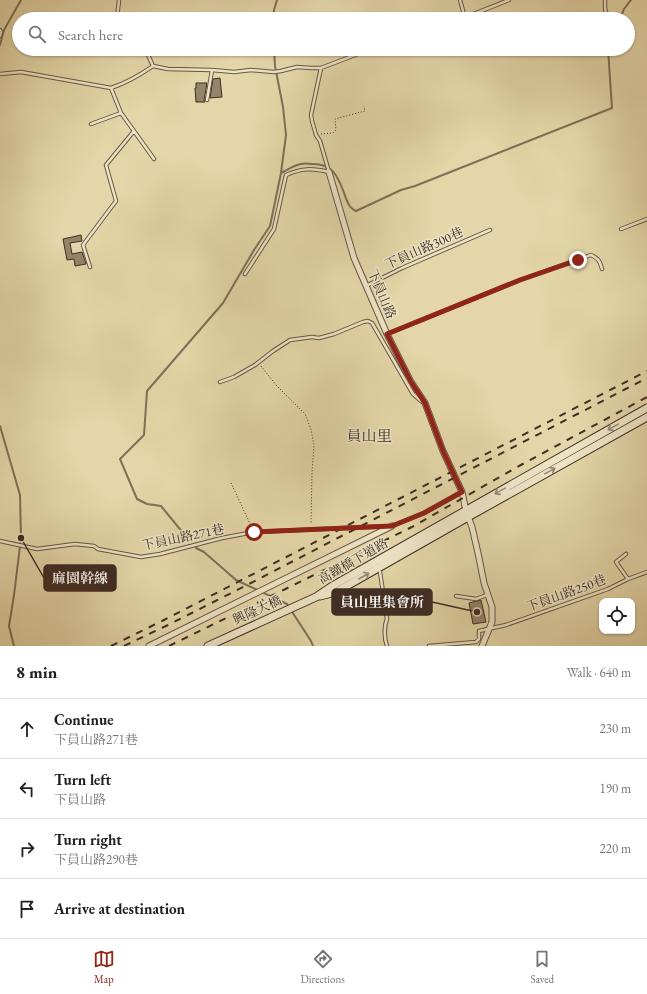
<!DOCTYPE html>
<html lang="en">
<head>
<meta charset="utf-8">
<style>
	:root { --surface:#fff; --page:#f6f6f6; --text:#202124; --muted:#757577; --line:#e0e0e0; --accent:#8f2418 }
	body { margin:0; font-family:"EB Garamond","Noto Serif TC",serif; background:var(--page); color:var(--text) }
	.controls { position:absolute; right:12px; bottom:12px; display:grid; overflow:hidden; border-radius:8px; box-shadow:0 1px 3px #0004 }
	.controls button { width:36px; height:36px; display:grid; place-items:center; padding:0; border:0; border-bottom:1px solid var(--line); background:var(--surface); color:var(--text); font:20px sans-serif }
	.stop { position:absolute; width:12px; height:12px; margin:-9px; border:3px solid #8f2418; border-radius:50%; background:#fff }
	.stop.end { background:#8f2418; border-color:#fff; box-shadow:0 1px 4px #0008 }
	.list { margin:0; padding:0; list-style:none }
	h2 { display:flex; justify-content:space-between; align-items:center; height:52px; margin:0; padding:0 16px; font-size:17px }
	h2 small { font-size:13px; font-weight:400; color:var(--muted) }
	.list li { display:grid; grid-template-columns:26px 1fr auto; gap:12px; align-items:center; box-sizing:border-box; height:60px; padding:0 16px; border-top:1px solid var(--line) }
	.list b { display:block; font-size:15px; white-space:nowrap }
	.list p { margin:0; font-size:13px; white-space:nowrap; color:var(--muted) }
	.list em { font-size:13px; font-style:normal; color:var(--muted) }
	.icon { flex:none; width:22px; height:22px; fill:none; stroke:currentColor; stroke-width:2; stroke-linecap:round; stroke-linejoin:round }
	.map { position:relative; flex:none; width:647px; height:646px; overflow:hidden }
	.search { position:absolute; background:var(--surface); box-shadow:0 1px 3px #0004; left:12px; right:12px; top:12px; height:44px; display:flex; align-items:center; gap:10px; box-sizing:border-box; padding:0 14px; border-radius:22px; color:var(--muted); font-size:15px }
	.sheet { height:292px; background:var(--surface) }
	nav { display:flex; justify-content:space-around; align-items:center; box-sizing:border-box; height:56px; border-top:1px solid var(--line); background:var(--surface); font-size:11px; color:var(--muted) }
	nav a { display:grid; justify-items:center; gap:2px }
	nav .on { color:var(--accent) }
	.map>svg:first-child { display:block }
</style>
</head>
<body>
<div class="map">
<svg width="647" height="646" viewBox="0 0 647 646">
	<rect width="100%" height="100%" fill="#e4d6a8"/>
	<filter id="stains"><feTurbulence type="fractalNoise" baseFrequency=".005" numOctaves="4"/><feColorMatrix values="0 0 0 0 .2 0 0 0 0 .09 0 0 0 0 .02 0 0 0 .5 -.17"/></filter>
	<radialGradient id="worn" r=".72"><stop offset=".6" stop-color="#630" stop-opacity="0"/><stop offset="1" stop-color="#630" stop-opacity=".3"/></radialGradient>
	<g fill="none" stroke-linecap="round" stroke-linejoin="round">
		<path stroke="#806f58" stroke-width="2" d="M274,19V10L277,0
			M620,19L624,9L631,0
			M0,45L4,30L21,0
			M281,173C287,170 294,165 301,164C305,163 309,164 313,164C332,164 337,175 343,190C346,198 348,208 356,211L401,190L415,186L612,108L608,49
			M0,426L20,495L21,538L14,595L9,626L14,646
			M188,539L161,506L147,504L137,499L120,459L144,435L147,391L223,303L254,250L270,226L281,173L286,135L283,107L275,66L274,49
			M196,548L204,552L236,580L287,604L311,641L313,646"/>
	</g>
	<path fill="#958469" stroke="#3f2c24" d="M220,78L222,97L210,98L213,79Z
		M196,83H207L204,100L205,102H196L195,88H196Z
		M81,235L82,241L70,243L72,254L82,252L86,264L75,266L74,259L67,260L63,239Z
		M481,600L486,622L473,624L469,603Z"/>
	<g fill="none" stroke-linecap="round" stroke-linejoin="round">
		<g stroke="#685645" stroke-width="4.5">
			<path id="lane" d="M460,0L465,18
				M605,0V7L607,19
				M118,19L117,18L119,0
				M461,19L509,0
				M0,30L1,32L0,36
				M142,49L148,55L153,66
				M321,68L311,115L312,121L316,135L320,141L329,172
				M0,74L21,72L111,88C126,83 140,75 153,66L168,69L212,70L234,72L251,70L274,72L281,71L297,67L311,68H321L371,49
				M207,100L212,70
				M91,124L121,113
				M134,131L154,159
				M621,229L647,219
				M90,267L83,245L116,201L106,165L134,131L121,113L111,88
				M245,274L274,229L286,175C302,168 312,168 329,172
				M366,286L402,268L490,230
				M387,334L520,280L591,255C598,258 600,261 602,269
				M220,382L234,377L255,365L273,351L290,340L312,337L319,338L334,334L363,322L368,321L372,323L413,394L421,401
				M0,541L37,549L75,544L94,546L98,549L141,557L160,554L222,538L254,532L392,526L424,513L461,492
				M626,554L616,562L628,579
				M380,572L387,619C384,626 384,638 387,646
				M456,596L476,599L487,595
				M429,646L476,642L479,639V631L506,625L608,589L628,579L647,572"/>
		</g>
		<g stroke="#685645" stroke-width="7">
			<path id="street" d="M329,172L354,258L387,334L411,382L425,403L443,451L462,492L466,511L472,527L478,553L484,583L492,607V622L482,646
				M149,646L392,526"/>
		</g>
		<g stroke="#3f2c24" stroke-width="9">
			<path id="secondary" d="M320,596L336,592L468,517L647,417
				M208,646L316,597L334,585L647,408"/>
		</g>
		<path stroke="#3f2c24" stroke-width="1" stroke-dasharray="1 2" stroke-linecap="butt" d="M321,134L333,133L336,130L335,119L365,111L364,106
			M261,366L276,385L305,414L311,429L314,446L312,472L311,524
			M231,483L252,528"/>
		<use href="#lane" stroke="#ede4c6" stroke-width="2.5"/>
		<use href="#street" stroke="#ede4c6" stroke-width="5"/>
		<use href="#secondary" stroke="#ede4c6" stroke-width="7"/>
		<path stroke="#3f2c24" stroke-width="2" stroke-dasharray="7 7" stroke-linecap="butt" d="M111,646L164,620L647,371
			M124,646L168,625L247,585L647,378
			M169,646L412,527L519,466L647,397"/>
	</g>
	<defs><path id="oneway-shaft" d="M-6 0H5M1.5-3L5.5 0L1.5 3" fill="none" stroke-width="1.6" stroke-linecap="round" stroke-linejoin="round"/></defs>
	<g stroke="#968875">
		<use href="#oneway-shaft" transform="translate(613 427) rotate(151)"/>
		<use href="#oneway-shaft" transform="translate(550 471) rotate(-29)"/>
		<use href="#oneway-shaft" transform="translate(500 491) rotate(151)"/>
		<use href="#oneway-shaft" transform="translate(364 576) rotate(-30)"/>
	</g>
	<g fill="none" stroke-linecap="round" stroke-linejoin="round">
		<path stroke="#8f2418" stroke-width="5" d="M254,532L392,526L424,513L462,492L443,451L425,403L411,382L387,334L520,280L578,260"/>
	</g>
	<g text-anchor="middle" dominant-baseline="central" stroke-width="3" stroke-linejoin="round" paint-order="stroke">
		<g font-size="13" fill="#3f2c24" stroke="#ede4c6">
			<text transform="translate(424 248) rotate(-24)">下員山路300巷</text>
			<text transform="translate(382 294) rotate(67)">下員山路</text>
			<text transform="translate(183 537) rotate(-12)">下員山路271巷</text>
			<text transform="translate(353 561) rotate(-30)">高鐵橋下道路</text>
			<text transform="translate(566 593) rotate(-20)">下員山路250巷</text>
			<text transform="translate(257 610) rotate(-24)">興隆大橋</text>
		</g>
		<g font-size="15" fill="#3f2c24" stroke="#ede4c6">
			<text x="369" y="435">員山里</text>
		</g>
	</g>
	<path fill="none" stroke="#3f2c24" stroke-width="1.5" d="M21 538L44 578M477 612L432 602"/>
	<g fill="#3f2c24" stroke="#ede4c6" stroke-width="1.5">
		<circle cx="21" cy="538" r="4"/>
		<circle cx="477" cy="612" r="4"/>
	</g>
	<g fill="#3f2c24" stroke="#3f2c24" stroke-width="1.5">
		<rect x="44" y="565" width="72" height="26" rx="4"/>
		<rect x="332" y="589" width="100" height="26" rx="4"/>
	</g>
	<g font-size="14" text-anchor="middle" font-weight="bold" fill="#fff">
		<text x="80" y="583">麻園幹線</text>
		<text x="382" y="607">員山里集會所</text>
	</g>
	<rect width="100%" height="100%" filter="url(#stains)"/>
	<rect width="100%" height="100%" fill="url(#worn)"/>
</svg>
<div class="controls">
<button><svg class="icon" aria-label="locate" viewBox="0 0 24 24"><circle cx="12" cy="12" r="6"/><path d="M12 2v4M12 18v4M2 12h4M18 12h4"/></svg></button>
</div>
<div class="stop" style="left:254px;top:532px"></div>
<div class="stop end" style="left:578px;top:260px"></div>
<div class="search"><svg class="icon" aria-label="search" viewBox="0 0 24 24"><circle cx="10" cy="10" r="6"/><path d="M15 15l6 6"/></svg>Search here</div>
</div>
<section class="sheet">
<h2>8 min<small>Walk · 640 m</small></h2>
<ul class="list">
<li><svg class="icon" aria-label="ahead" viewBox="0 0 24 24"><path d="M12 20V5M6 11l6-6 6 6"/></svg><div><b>Continue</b><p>下員山路271巷</p></div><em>230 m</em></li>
<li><svg class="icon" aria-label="left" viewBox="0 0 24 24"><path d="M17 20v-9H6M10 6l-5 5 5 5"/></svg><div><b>Turn left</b><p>下員山路</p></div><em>190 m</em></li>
<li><svg class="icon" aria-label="right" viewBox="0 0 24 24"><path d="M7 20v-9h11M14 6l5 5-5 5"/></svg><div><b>Turn right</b><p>下員山路290巷</p></div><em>220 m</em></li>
<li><svg class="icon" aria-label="arrive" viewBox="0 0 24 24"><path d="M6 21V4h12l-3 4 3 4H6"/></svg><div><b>Arrive at destination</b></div></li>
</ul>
</section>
<nav>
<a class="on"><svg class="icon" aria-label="map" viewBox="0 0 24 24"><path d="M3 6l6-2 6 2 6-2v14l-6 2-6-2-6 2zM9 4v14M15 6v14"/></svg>Map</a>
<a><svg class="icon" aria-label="directions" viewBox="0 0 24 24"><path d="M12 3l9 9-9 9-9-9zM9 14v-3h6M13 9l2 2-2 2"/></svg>Directions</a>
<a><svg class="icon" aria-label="saved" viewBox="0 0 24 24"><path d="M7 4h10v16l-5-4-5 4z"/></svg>Saved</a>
</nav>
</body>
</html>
